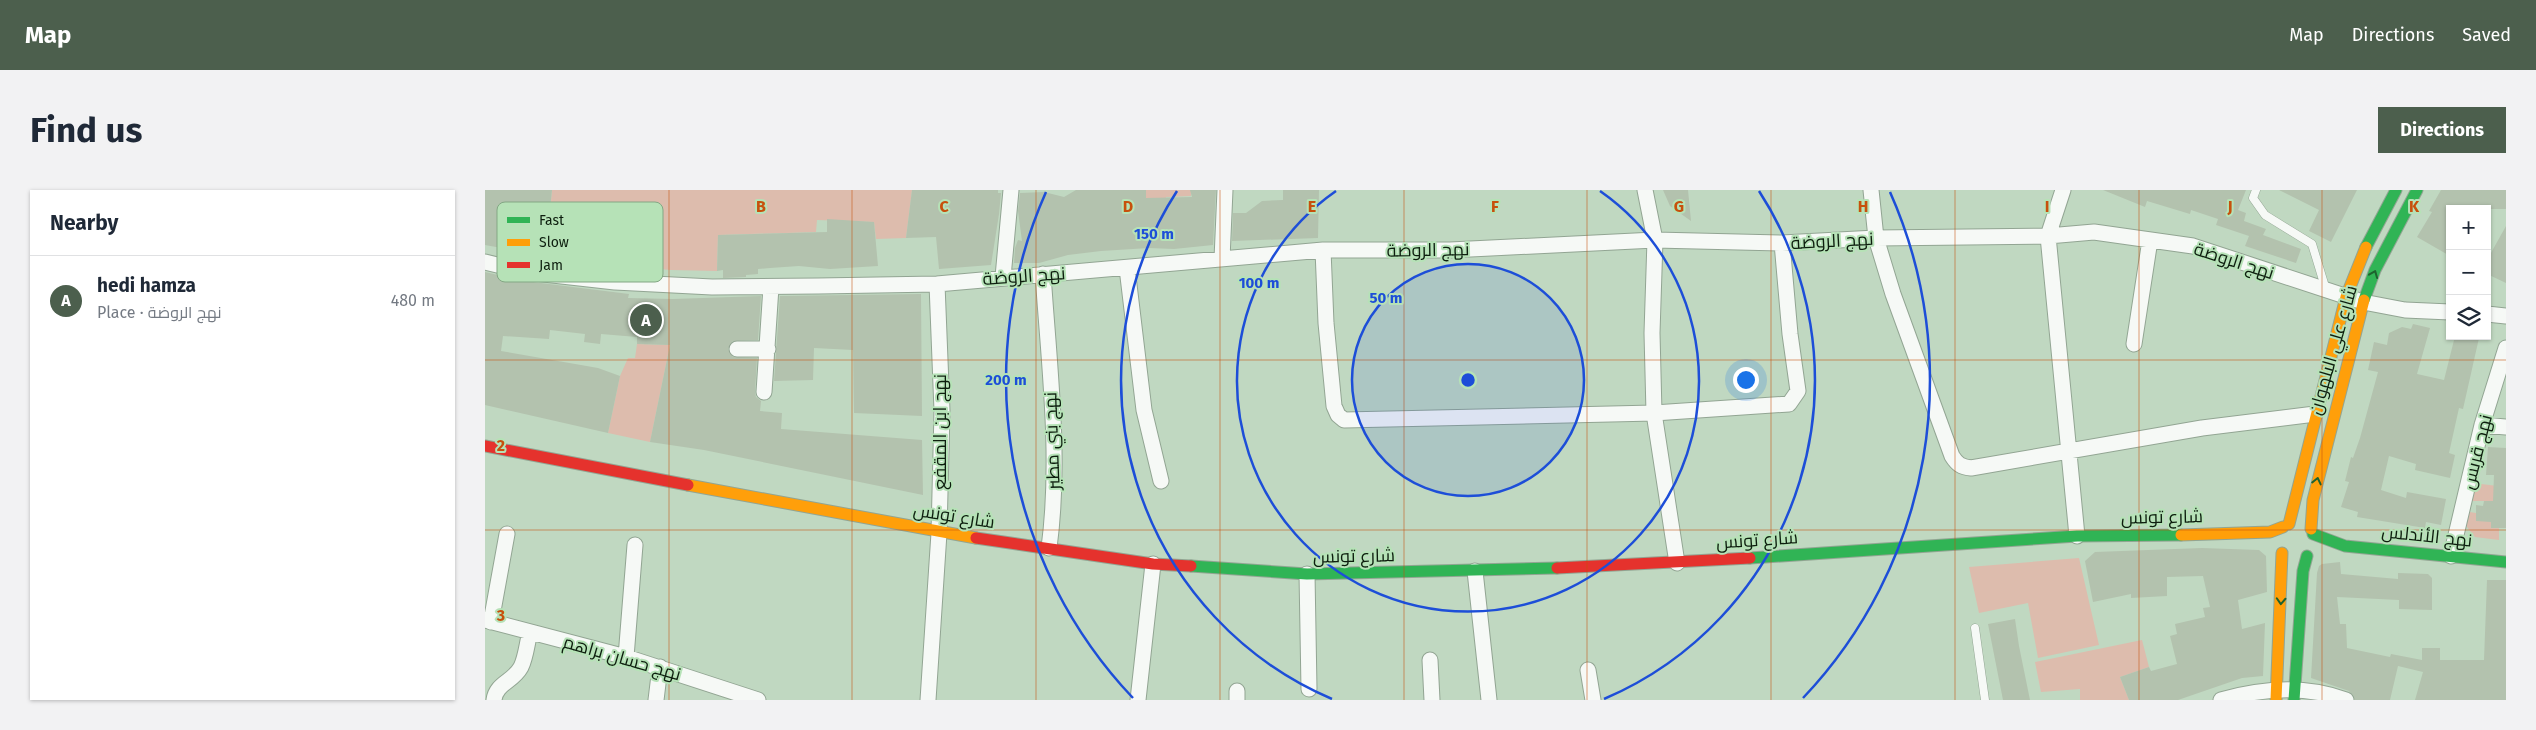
<!DOCTYPE html>
<html lang="en">
<head>
<meta charset="utf-8">
<style>
	:root { --surface:#fff; --page:#f2f2f3; --text:#1f2937; --muted:#747a83; --line:#e0e1e3; --accent:#4c5f4d }
	body { margin:0; font-family:"Fira Sans",Cairo,sans-serif; background:var(--page); color:var(--text) }
	.controls { position:absolute; right:15px; top:15px; display:grid; overflow:hidden; border-radius:0px; box-shadow:0 1px 4px #0004 }
	.controls button { width:45px; height:45px; display:grid; place-items:center; padding:0; border:0; border-bottom:1px solid var(--line); background:var(--surface); color:var(--text); font:25px sans-serif }
	.you { position:absolute; left:1260px; top:189px; width:18px; height:18px; margin:-12px; border:4px solid #fff; border-radius:50%; background:#1a73e8; box-shadow:0 0 0 8px #1a73e833 }
	.badge { display:grid; place-items:center; width:32px; height:32px; border-radius:50%; background:var(--accent); color:#fff; font-size:16px; font-weight:700 }
	.pin { position:absolute; translate:-50% -50%; border:2px solid #fff; box-shadow:0 1px 5px #0006 }
	.list { margin:0; padding:0; list-style:none }
	h2 { display:flex; justify-content:space-between; align-items:center; height:65px; margin:0; padding:0 20px; font-size:21px }
	h2 small { font-size:16px; font-weight:400; color:var(--muted) }
	.list li { display:grid; grid-template-columns:32px 1fr auto; gap:15px; align-items:center; box-sizing:border-box; height:90px; padding:0 20px; border-top:1px solid var(--line) }
	.list b { display:block; font-size:19px; white-space:nowrap }
	.list p { margin:0; font-size:16px; white-space:nowrap; color:var(--muted) }
	.list em { font-size:16px; font-style:normal; color:var(--muted) }
	.icon { flex:none; width:28px; height:28px; fill:none; stroke:currentColor; stroke-width:2; stroke-linecap:round; stroke-linejoin:round }
	.map { position:relative; flex:none; width:2021px; height:510px; overflow:hidden; border-radius:0px }
	header { display:flex; align-items:center; gap:30px; box-sizing:border-box; height:70px; padding:0 25px; background:var(--accent); color:#fff }
	header strong { font-size:24px }
	nav { display:flex; gap:28px; margin-inline-start:auto; font-size:18px }
	.intro { display:flex; align-items:center; justify-content:space-between; box-sizing:border-box; height:120px; padding:0 30px }
	h1 { margin:0; font-size:35px }
	.button { padding:12px 22px; border-radius:0px; background:var(--accent); color:#fff; font-size:18px; font-weight:700 }
	main { display:flex; gap:30px; padding:0 30px }
	aside { flex:1; background:var(--surface); border-radius:0px; box-shadow:0 1px 4px #0004 }
	.map>svg:first-child { display:block }
</style>
</head>
<body>
<header>
<strong>Map</strong>
<nav><a>Map</a><a>Directions</a><a>Saved</a></nav>
</header>
<div class="intro"><h1>Find us</h1><a class="button">Directions</a></div>
<main>
<aside>
<h2>Nearby<small></small></h2>
<ul class="list">
<li><span class="badge">A</span><div><b>hedi hamza</b><p>Place · نهج الروضة</p></div><em>480 m</em></li>
</ul>
</aside>
<div class="map">
<svg width="2021" height="510" viewBox="0 0 2021 510">
	<rect width="100%" height="100%" fill="#c0d8c1"/>
	<path fill="#ddbcad" d="M67,0H427L421,48L391,49L389,32L332,30L331,42L233,45L232,81L186,80L121,75V40L64,31Z
		M660,0H706V6L681,7V15H662Z
		M152,154L185,155L165,252L123,243L135,186L143,168H150Z
		M1988,293L2021,297L2008,311H1986L1985,322L1991,323L2006,332V338H2014V350L1990,347L1982,337V322Z
		M1594,368L1614,455L1553,468L1543,413L1494,423L1484,377Z
		M1657,450L1664,477L1635,487L1644,510H1595V499L1556,502L1550,472Z"/>
	<path fill="#b3c2ae" d="M0,0H67L60,66L0,55Z
		M427,0H513V3H516L514,24L506,75L454,79L451,47L421,48Z
		M591,0H661V8L707,7L705,0H731L728,55L689,59L664,58L616,61L583,65L554,73H529L530,58L533,50L537,51L533,21L535,3L559,2L579,7Z
		M798,0H834L833,48L747,51L748,23H761L777,11L798,10Z
		M1178,0H1203L1206,31L1185,16Z
		M1618,0H1761L1753,20L1761,23L1759,31L1781,39L1778,45L1816,59L1811,73L1760,56L1764,46L1731,35L1733,29L1706,20L1705,24L1662,11L1660,17Z
		M1794,0H1872L1846,52L1824,41L1834,20Z
		M1956,0H2021V19H1965V66L1932,47L1947,22L1944,21Z
		M342,29L389,32L393,76L345,79L314,76L285,78L273,79V84L261,85V87L238,88V80L232,81L233,45L342,42Z
		M2021,36V93L2002,84V70Z
		M0,82L40,91L144,104L143,108L188,109L276,106L273,150L248,151L243,159L248,167L272,168L270,202L271,207L276,211L275,221L297,223L296,239L437,250L438,305L219,260L165,252L185,155L152,154V147L116,144L115,154L99,152L100,144L65,140L64,149L18,146L16,161L113,178L135,186L123,243L0,215Z
		M436,104L437,226L369,223L368,160L329,158L328,190L289,191L295,106Z
		M1928,134L1945,138L1932,184L1959,190L1970,146L1994,148L1978,219L1974,218L1964,263L1970,265L1965,288L1930,280L1931,274L1904,266L1896,300L1921,308L1922,302L1961,309L1956,335L1941,332L1940,338L1872,327L1873,322L1856,317L1864,292L1860,291L1866,267L1868,268L1875,248L1893,182L1883,180L1889,152L1902,155L1904,143L1917,137L1926,139Z
		M2003,257L2021,258V338H2006V332L1991,331V315L1998,316L1999,311H2008L2009,285H2001Z
		M1717,358L1774,360L1781,366L1782,402L1753,410L1757,439L1780,433L1778,486L1757,488L1693,510H1644L1635,487L1664,477L1666,481L1692,474L1685,446L1692,444L1690,434L1720,427L1718,418L1725,417L1718,386L1682,387V406L1646,408V404L1608,412L1600,371L1610,362Z
		M1855,372L1856,384L1913,389V383L1943,384L1947,388V420L1914,419V410L1852,407L1855,434H1861L1862,458L1905,467L1906,464L1937,470V458H1955V470H1999L2002,390H2021V510H1930L1938,482L1913,476L1905,510H1870L1864,501L1826,488L1832,383L1834,376L1837,374Z
		M1530,429L1534,456L1545,510H1518L1503,434Z"/>
	<g fill="none" stroke-linecap="round" stroke-linejoin="round">
		<g stroke="#92a593" stroke-width="9">
			<path id="lane" d="M1771,0L1768,8L1780,25L1827,54L1841,100
				M1490,438L1500,510"/>
		</g>
		<g stroke="#92a593" stroke-width="17">
			<path id="street" d="M1160,0L1170,50L1167,143L1169,223L1192,373
				M1386,0L1391,48L1408,104L1467,266C1472,274 1476,277 1486,278L1717,238L1830,224
				M1578,0L1563,46L1592,346
				M838,60L841,133L849,216L853,225L859,230L1169,223L1304,214L1313,201L1305,144L1297,53
				M737,69L740,0
				M0,72L41,82L130,92L227,97L333,96L452,94L838,60H965L1170,50L1297,53L1391,48L1563,46L1609,42L1708,56L1878,112L1920,120L1965,122
				M642,78L659,220L676,291
				M558,84C564,175 576,268 564,358
				M518,87L526,0
				M2002,124L2021,126
				M1649,154L1665,50
				M252,159H283
				M279,202L286,97
				M1997,235L2021,237
				M1966,366L1997,235L2021,158
				M990,381L1004,510
				M822,384L824,499
				M0,430L141,467L273,510
				M6,432L22,344
				M141,467L150,355
				M945,470L947,510
				M1103,480L1108,510
				M752,501V510
				M9,510C11,493 28,492 36,477C41,467 42,453 45,442
				M171,510L175,477
				M443,510L454,343L457,221L452,94
				M653,510L668,374
				M1736,510C1777,498 1821,495 1861,510"/>
		</g>
		<g stroke="#92a593" stroke-width="13">
			<path id="fast" d="M1881,57L1911,0
				M1879,110L1890,80L1932,0
				M1828,344L1860,356L2021,372
				M1265,368L1592,346L1696,345
				M706,376L822,384L1072,378
				M1809,510L1818,381L1822,366"/>
		</g>
		<g stroke="#92a593" stroke-width="13">
			<path id="slow" d="M203,295L491,348
				M1804,334L1861,107L1881,57
				M1826,339L1828,310L1879,110
				M1696,345L1785,342L1798,337
				M1791,510L1797,363"/>
		</g>
		<g stroke="#92a593" stroke-width="13">
			<path id="jam" d="M0,256L203,295
				M491,348L668,374L706,376
				M1072,378L1265,368"/>
		</g>
		<use href="#lane" stroke="#f6f9f6" stroke-width="8"/>
		<use href="#street" stroke="#f6f9f6" stroke-width="15"/>
		<use href="#fast" stroke="#30b455" stroke-width="11"/>
		<use href="#slow" stroke="#ff9f0a" stroke-width="11"/>
		<use href="#jam" stroke="#e5322d" stroke-width="11"/>
	</g>
	<defs><path id="oneway-chevron" d="M-2-3.5L2.5 0L-2 3.5" fill="none" stroke-width="1.6" stroke-linecap="round" stroke-linejoin="round" transform="scale(1.25)"/></defs>
	<g stroke="#1d622e">
		<use href="#oneway-chevron" transform="translate(1889 84) rotate(-68)"/>
		<use href="#oneway-chevron" transform="translate(1832 291) rotate(-77)"/>
		<use href="#oneway-chevron" transform="translate(1796 411) rotate(93)"/>
	</g>
	<path fill="none" stroke="#c7500c" stroke-width="1" stroke-opacity="0.55" d="M184,0V510M367,0V510M551,0V510M735,0V510M919,0V510M1102,0V510M1286,0V510M1470,0V510M1654,0V510M1837,0V510M0,170H2021M0,340H2021"/>
	<circle cx="983" cy="190" r="116" fill="#1d4ed8" fill-opacity=".12"/>
	<g fill="none" stroke="#1d4ed8" stroke-width="2.5">
		<circle cx="983" cy="190" r="116"/>
		<path d="M1115 1A231 231 0 1 1 851 1"/>
		<path d="M847 509A347 347 0 0 1 692 1M1274 1A347 347 0 0 1 1119 509"/>
		<path d="M648 508A462 462 0 0 1 561 2M1405 2A462 462 0 0 1 1318 508"/>
	</g>
	<g text-anchor="middle" dominant-baseline="central" stroke-width="4" stroke-linejoin="round" paint-order="stroke">
		<g font-size="18" fill="#0d1e0e" stroke="#b6e2b7">
			<text transform="translate(1347 51) rotate(-3)">نهج الروضة</text>
			<text transform="translate(943 60) rotate(-1)">نهج الروضة</text>
			<text transform="translate(1749 71) rotate(18)">نهج الروضة</text>
			<text transform="translate(539 86) rotate(-4)">نهج الروضة</text>
			<text transform="translate(1848 160) rotate(-74)">شارع علي البلهوان</text>
			<text transform="translate(455 242) rotate(-90)">نهج ابن المقفع</text>
			<text transform="translate(567 251) rotate(-92)">نهج بني مطير</text>
			<text transform="translate(1992 262) rotate(-76)">نهج قربس</text>
			<text transform="translate(469 326) rotate(9)">شارع تونس</text>
			<text transform="translate(1677 327) rotate(-1)">شارع تونس</text>
			<text transform="translate(1942 346) rotate(6)">نهج الأندلس</text>
			<text transform="translate(1272 350) rotate(-4)">شارع تونس</text>
			<text transform="translate(869 366) rotate(-1)">شارع تونس</text>
			<text transform="translate(137 468) rotate(16)">نهج حسان براهم</text>
		</g>
	</g>
	<rect x="12" y="12" width="166" height="80" rx="8" fill="#b6e2b7" stroke="#83a784" stroke-width="1"/>
	<rect x="22" y="27" width="23" height="6" fill="#30b455"/>
	<rect x="22" y="49" width="23" height="7" fill="#ff9f0a"/>
	<rect x="22" y="72" width="23" height="6" fill="#e5322d"/>
	<g font-size="14" fill="#0d1e0e">
		<text x="54" y="35">Fast</text>
		<text x="54" y="57">Slow</text>
		<text x="54" y="80">Jam</text>
	</g>
	<g font-size="16" text-anchor="middle" font-weight="bold" fill="#c7500c" stroke="#b6e2b7" stroke-width="4" stroke-linejoin="round" paint-order="stroke">
		<text x="276" y="22">B</text>
		<text x="459" y="22">C</text>
		<text x="643" y="22">D</text>
		<text x="827" y="22">E</text>
		<text x="1010" y="22">F</text>
		<text x="1194" y="22">G</text>
		<text x="1378" y="22">H</text>
		<text x="1562" y="22">I</text>
		<text x="1745" y="22">J</text>
		<text x="1929" y="22">K</text>
		<text x="16" y="261">2</text>
		<text x="16" y="431">3</text>
	</g>
	<circle cx="983" cy="190" r="8" fill="#1d4ed8" stroke="#b6e2b7" stroke-width="2.5"/>
	<g font-size="15" text-anchor="middle" font-weight="bold" fill="#1d4ed8" stroke="#b6e2b7" stroke-width="4" stroke-linejoin="round" paint-order="stroke">
		<text x="669" y="49">150 m</text>
		<text x="774" y="98">100 m</text>
		<text x="901" y="113">50 m</text>
		<text x="521" y="195">200 m</text>
	</g>
</svg>
<div class="controls">
<button>+</button>
<button>−</button>
<button><svg class="icon" aria-label="layers" viewBox="0 0 24 24"><path d="M12 4l9 5-9 5-9-5zM3 14l9 5 9-5"/></svg></button>
</div>
<div class="you"></div>
<div class="pin badge" style="left:161px;top:130px">A</div>
</div>
</main>
</body>
</html>
